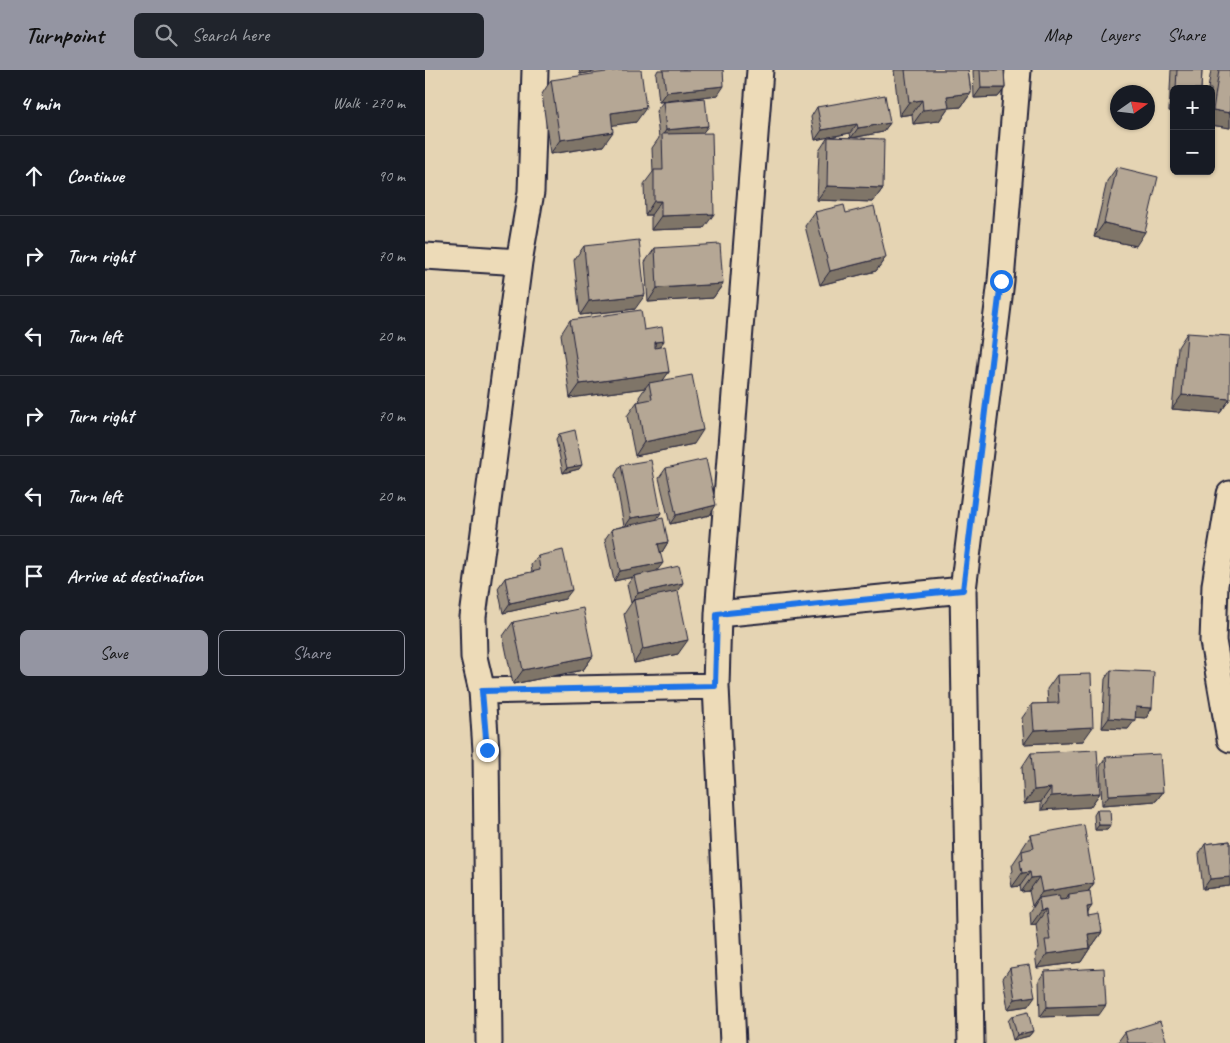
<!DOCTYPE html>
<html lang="en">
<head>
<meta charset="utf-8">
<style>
	:root { --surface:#171b24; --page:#20242c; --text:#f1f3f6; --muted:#9ea1a6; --line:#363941; --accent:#9495a2 }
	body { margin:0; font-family:Caveat,sans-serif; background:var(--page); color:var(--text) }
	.controls { position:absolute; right:15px; top:15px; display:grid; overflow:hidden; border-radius:8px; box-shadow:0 1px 4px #0004 }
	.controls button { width:45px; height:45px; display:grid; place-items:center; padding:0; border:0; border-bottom:1px solid var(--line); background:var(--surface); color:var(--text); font:25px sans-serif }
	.compass { position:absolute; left:685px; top:15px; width:45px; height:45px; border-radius:50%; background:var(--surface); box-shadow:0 1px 4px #0004; rotate:76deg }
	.stop { position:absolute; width:15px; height:15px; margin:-11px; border:4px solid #1a73e8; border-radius:50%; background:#fff }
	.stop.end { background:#1a73e8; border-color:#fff; box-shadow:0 1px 5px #0008 }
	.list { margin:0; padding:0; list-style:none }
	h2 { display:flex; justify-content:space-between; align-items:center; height:65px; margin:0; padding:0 20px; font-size:21px }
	h2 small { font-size:16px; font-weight:400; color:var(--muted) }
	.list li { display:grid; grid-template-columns:32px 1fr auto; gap:15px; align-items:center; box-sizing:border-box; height:80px; padding:0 20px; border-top:1px solid var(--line) }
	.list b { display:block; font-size:19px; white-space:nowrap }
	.list em { font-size:16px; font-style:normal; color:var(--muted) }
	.actions { display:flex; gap:10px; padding:15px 20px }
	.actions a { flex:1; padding:11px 0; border:1px solid var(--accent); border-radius:8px; text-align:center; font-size:18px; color:var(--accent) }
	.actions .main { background:var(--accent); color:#111 }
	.icon { flex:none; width:28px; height:28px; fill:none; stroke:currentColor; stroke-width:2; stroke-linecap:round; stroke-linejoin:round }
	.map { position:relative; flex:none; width:805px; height:973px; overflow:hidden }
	header { display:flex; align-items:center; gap:30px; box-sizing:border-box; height:70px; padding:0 25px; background:var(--accent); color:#111 }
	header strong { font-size:24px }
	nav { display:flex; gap:28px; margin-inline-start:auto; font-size:18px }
	.search { width:350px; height:45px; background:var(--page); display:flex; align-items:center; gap:12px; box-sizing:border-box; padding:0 18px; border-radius:8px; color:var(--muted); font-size:19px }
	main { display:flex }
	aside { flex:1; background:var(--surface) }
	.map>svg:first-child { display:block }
</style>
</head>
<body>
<header>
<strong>Turnpoint</strong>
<div class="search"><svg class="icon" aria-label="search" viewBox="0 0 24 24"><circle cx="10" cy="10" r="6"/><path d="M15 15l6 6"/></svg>Search here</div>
<nav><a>Map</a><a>Layers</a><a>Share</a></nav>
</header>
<main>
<aside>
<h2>4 min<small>Walk · 270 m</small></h2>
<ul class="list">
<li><svg class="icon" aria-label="ahead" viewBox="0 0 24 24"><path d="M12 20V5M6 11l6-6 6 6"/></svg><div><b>Continue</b></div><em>90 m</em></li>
<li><svg class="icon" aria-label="right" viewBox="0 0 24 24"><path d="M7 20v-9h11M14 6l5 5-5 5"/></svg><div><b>Turn right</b></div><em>70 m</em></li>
<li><svg class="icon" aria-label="left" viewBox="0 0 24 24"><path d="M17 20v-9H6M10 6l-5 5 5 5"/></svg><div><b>Turn left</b></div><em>20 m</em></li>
<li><svg class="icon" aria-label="right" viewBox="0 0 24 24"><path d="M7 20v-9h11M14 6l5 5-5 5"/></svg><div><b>Turn right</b></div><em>70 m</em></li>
<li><svg class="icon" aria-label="left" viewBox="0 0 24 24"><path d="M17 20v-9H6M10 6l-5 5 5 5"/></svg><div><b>Turn left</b></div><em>20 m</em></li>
<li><svg class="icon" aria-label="arrive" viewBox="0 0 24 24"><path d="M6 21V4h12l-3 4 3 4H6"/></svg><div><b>Arrive at destination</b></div></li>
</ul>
<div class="actions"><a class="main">Save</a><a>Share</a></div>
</aside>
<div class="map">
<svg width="805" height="973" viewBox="0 0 805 973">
	<rect width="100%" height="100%" fill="#e5d4b3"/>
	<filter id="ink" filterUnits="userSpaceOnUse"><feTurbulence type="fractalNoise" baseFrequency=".02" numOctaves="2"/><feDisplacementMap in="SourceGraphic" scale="10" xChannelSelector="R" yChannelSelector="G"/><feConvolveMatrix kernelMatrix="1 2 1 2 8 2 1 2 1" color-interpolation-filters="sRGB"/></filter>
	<g filter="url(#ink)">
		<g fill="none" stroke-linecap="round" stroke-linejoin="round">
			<g stroke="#22223b" stroke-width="29">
				<path id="minor" d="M0,186L94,192
					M805,424L790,515L788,571L805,669
					M293,544L538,520
					M57,621L291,616
					M64,973L61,680L57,621L49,587L48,547L94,192L106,122L110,0
					M308,973L291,616L293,544L335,0
					M546,973L538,520L576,211L593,0"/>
			</g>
			<use href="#minor" stroke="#eddbb8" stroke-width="25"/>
		</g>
		<path fill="#9c9080" stroke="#22223b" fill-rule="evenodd" d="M154,0H180L155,4Z
			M233,0H298L293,25L234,32L231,4Z
			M469,0H543L546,23L536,37L523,38L514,51L488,54L487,44L474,46Z
			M548,0H579L580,18L573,27L549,28Z
			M746,0H777L776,19H749V42L744,41Z
			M786,0H805V58L786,55V19H783Z
			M126,10L211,52L187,55L178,76L125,84L117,24Z
			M238,32L283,56L277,63L279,158L226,160V145H220L219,114L228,102L227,78L234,68L231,41Z
			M392,37L465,53L458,62L427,68L458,118L448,132L392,130L394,81L403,67L390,70L386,47ZM425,63L426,68L404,67Z
			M692,97L711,176L669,167L682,111Z
			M390,142L421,143L461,187L451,201L395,215L380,156Z
			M159,176L210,239L155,245L149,190Z
			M230,178L298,214L288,228L223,232L220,192Z
			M145,250L219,260L235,277L244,302L237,311L269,374L210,386L202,346L212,332H215L214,327L220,318L145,328L136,264Z
			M762,263L805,329L795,343L747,339L753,277Z
			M134,364L154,399L138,403L131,369Z
			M196,395L231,450L243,472L237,482H235L232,501L253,521V584L209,593L199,544L207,532L206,533L202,515L208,507L189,511L180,469L187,459L199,456L190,405Z
			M241,398L285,445L245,454L234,408Z
			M113,486L140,529L78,543L73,518L80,508L107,502L106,495Z
			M88,552L168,586L158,600L88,614L78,566Z
			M686,600L727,638L721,648L710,647L703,659L677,658L680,609Z
			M632,605L658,671L599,674L597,648L607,634H623L622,619Z
			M606,683L675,723L665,737L616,740V732L599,734L597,697Z
			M681,687L738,722L731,731L677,735L675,697Z
			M672,740L686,755L682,760H670L669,745Z
			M606,765L669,813L663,822V846L677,862L667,876L665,877V878L656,892L612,898L610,884L614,878L611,854L606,855L605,842L609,836H607L604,821L596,822L595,816L587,817L585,805L588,801L587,795L597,780V779Z
			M805,771V816L778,819L774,784L780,774Z
			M585,898L603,936L583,939L578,908Z
			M620,901L674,945L615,947L614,910Z
			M587,946L608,961L604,966L588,970L583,951Z
			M700,962L742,973H692Z"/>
		<path fill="#7f7568" stroke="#22223b" d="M158,0H180L155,4Z
			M299,16L293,25L234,32L241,22Z
			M556,18H580L573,27L549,28Z
			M546,23L536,37L523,38L514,51L488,54L498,40L522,26Z
			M497,30L487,44L474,46L484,32Z
			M749,35V42L744,41Z
			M221,38L211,52L176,57L186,43Z
			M788,40L805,43V58L786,55V42Z
			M465,53L458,62L426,68L433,58Z
			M432,54L425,63L390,70L397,60Z
			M283,56L276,65L237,66L241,60Z
			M188,62L178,76L125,84L135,70Z
			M402,116L458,118L448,132L392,130Z
			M229,131H236L226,145H220Z
			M289,144L279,158L226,160L236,146Z
			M679,153L720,162L711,176L669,167Z
			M461,187L451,201L395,215L405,201Z
			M298,214L288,228L223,232L232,218Z
			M220,225L210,239L155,245L164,231Z
			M239,271L229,285L230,272Z
			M244,302L234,316L224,313L220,318L145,328L155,314Z
			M757,325L805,329L795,343L747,339Z
			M278,360L269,374L210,386L219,372Z
			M157,395L154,399L138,403L142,398Z
			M291,435L285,445L245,454L251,445Z
			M236,443L229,453L199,458L206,448Z
			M243,472L237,482L227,484L233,474Z
			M238,493L231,502L209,506L208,507L189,511L195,501Z
			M258,513L251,523L209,530L206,533L213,523Z
			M147,520L140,529L78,543L85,533Z
			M263,570L253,584L209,593L218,579Z
			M168,586L158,600L88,614L98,600Z
			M711,637L727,638L721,648L704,647Z
			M684,648L710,650L703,659L677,658Z
			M668,657L658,671L599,674L609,660Z
			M626,718L616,732L599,734L609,720Z
			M738,722L731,731L677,735L684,725Z
			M675,723L665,737L616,740L626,726Z
			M674,755H686L682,760H670Z
			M605,802L595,816L587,817L597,803Z
			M614,807L604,821L596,822L606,808Z
			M805,807V816L778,819L785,809Z
			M669,813L659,827L644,829V824L640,830L614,828L609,836H607L617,822Z
			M667,836L657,850L662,837Z
			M621,840L611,854L606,855L616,841Z
			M677,862L667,876L654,878L663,864Z
			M665,878L656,892L612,898L622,884Z
			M610,926L603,936L583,939L590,929Z
			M681,935L674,945L615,947L622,937Z
			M608,961L604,966L588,970L592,965Z"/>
		<path fill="#b5a795" stroke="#22223b" d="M195,0H216L221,38L186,43L188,62L135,70L126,10Z
			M238,0H298L299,16L241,22Z
			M480,0H543L546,23L522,26L524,37L498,40L497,30L484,32Z
			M555,0H579L580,18H556Z
			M752,0H777L776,19H751Z
			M794,0H805V43L788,40Z
			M460,25L465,53L433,58L432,54L397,60L392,37Z
			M280,28L283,56L241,60L238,32Z
			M287,63L289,144L236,146V131H229V100H238L237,64Z
			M403,67L459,69L458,118L402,116Z
			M692,97L733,107L720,162L679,153Z
			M419,135L421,143L449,136L461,187L405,201L390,142Z
			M214,170L220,225L164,231L159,176Z
			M295,174L298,214L232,218L230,178Z
			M216,240L219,260L237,257L239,271L230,272V278L240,276L244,302L155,314L145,250Z
			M762,263L805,266V329L757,325Z
			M267,305L278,360L219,372L212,332L227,329L224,313Z
			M150,360L157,395L142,398L134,364Z
			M281,389L291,435L251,445L241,398Z
			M226,390L236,443L206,448L196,395Z
			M238,448L243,472L233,474L238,493L195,501L187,459Z
			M138,480L147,520L85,533L80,508L115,500L113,486Z
			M254,496L258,513L213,523L209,506Z
			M253,521L263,570L218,579L209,530Z
			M158,538L168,586L98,600L88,552Z
			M686,600L729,602L727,638L711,637L710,650L684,648Z
			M666,604L668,657L609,660L607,634L634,633L632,605Z
			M672,680L675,723L626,726V718L609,720L606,683Z
			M735,684L738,722L684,725L681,687Z
			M672,740H685L686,755H674Z
			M659,755L669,813L617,822L614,807L606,808L605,802L597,803L595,791L598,790L597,781L609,778L606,765Z
			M805,771V807L785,809L780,774Z
			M665,821L667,836L662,837L663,846L674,844L677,862L663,864L665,878L622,884L620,870H625L621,840L616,841L614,828L634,825L635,830L644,829V824Z
			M604,895L610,926L590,929L585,898Z
			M679,898L681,935L622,937L620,901Z
			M603,942L608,961L592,965L587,946Z
			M735,951L742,973H703L700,962Z"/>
	</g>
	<g fill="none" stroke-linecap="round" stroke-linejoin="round" filter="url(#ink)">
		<path stroke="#1a73e8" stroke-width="6" d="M62,680L57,621L290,616L292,544L538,520L576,211"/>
	</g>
</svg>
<div class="controls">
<button>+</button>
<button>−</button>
</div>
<svg class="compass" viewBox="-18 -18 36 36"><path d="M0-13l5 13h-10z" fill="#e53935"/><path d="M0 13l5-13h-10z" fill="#9ea1a6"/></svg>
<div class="stop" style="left:576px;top:211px"></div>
<div class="stop end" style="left:62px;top:680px"></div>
</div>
</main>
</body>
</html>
